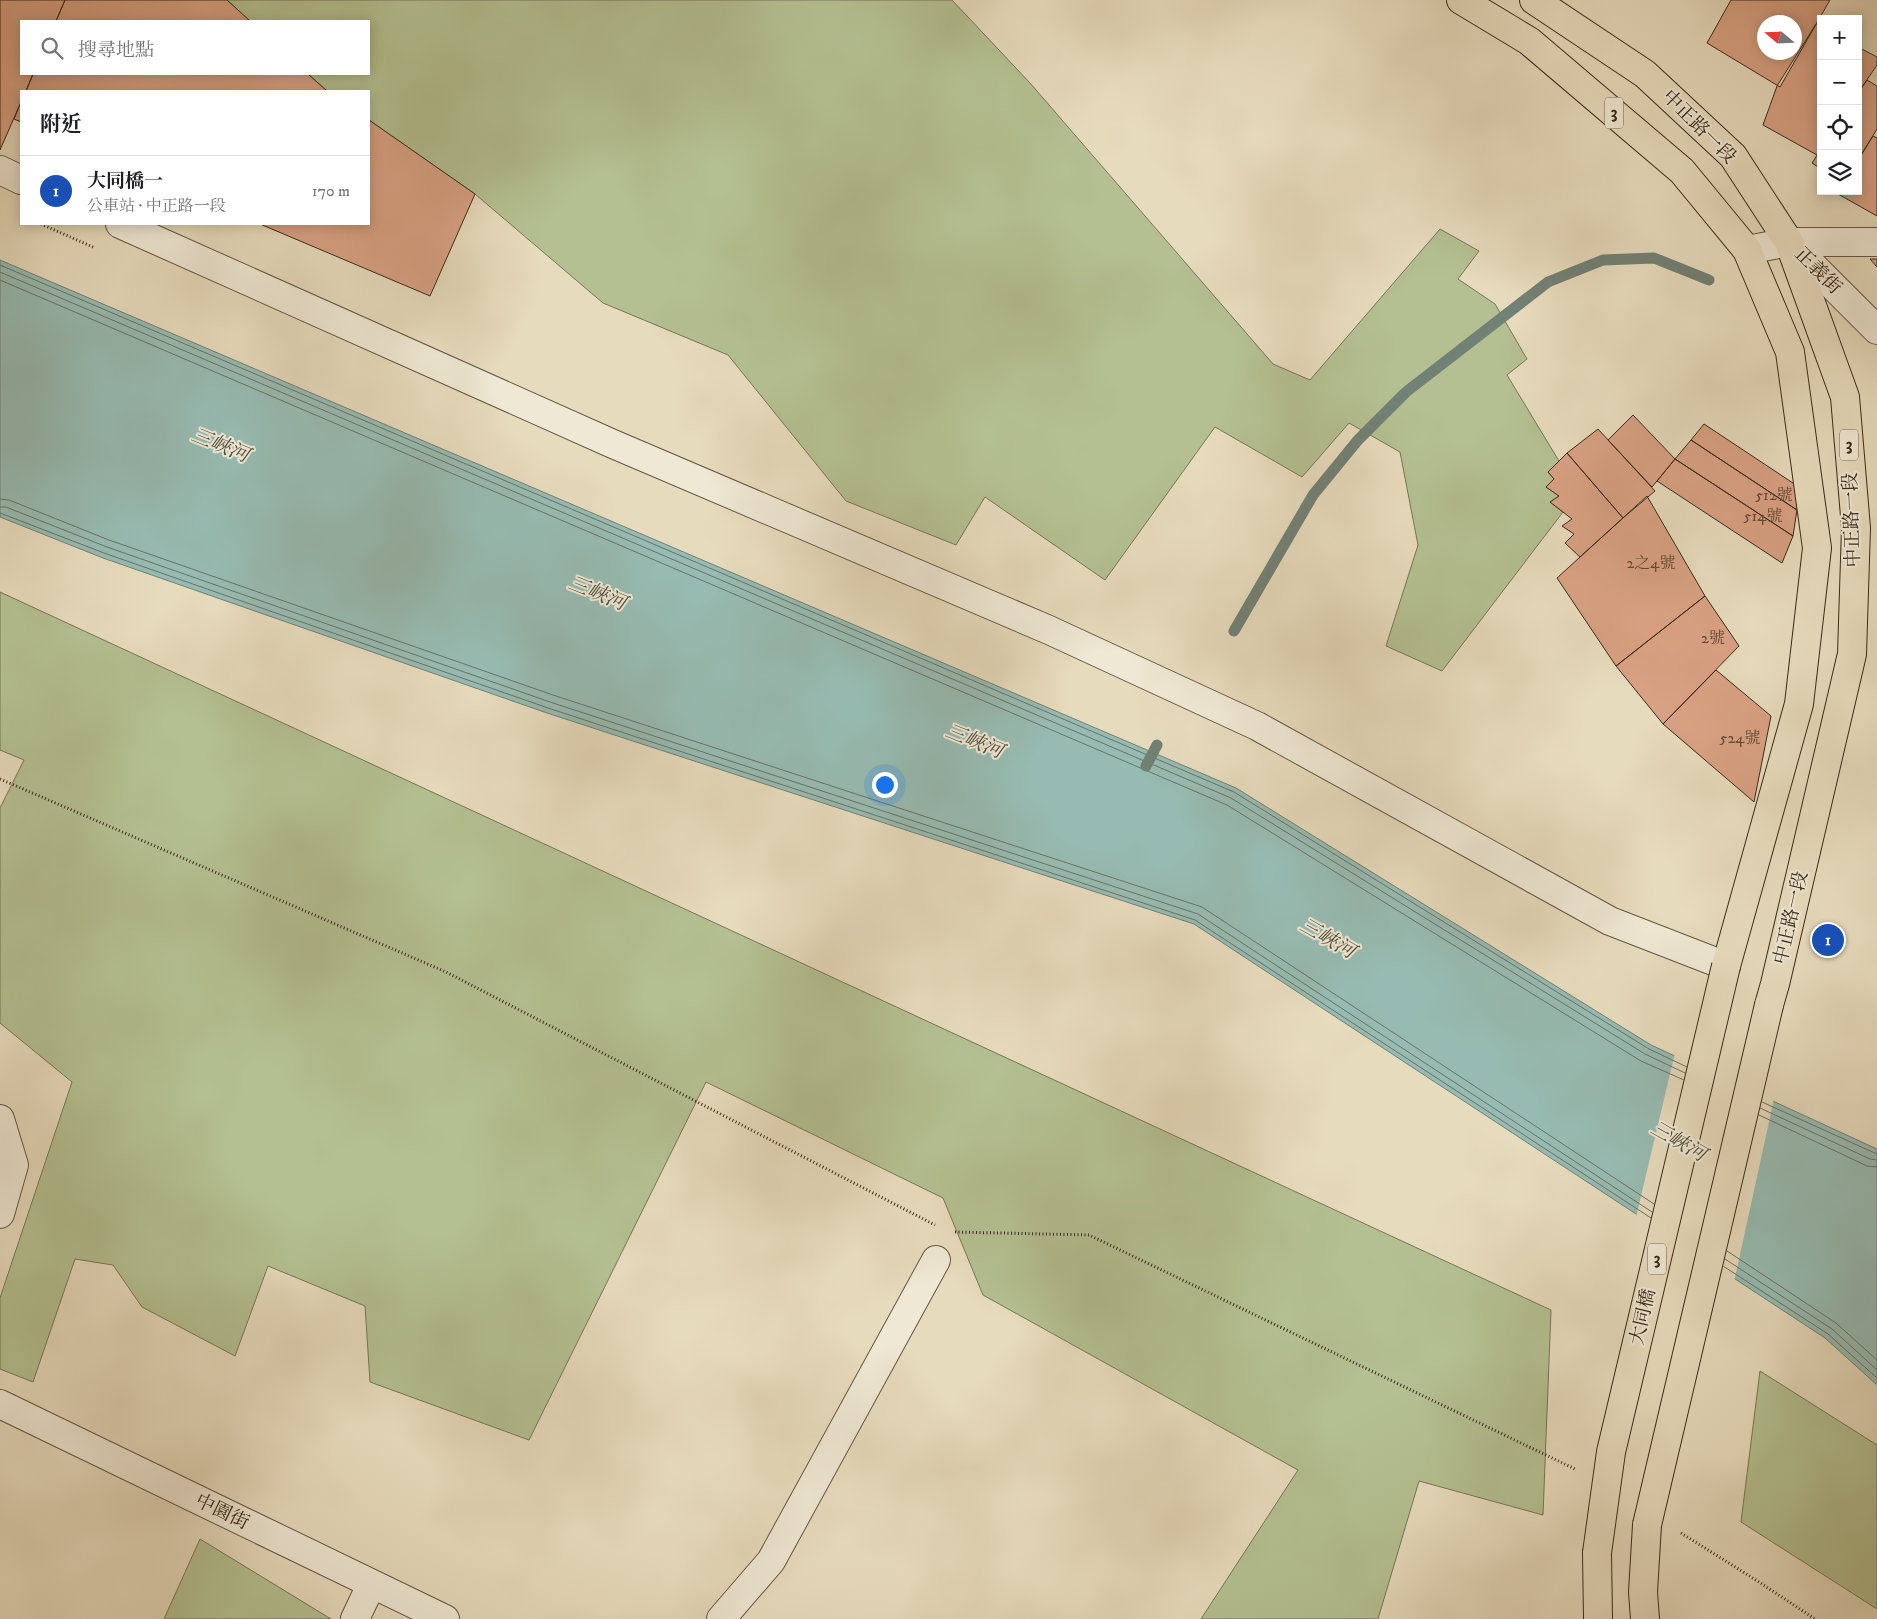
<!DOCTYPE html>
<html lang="zh-TW">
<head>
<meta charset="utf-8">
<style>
	:root { --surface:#fff; --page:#f2f2f2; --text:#202124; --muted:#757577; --line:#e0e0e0; --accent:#8f2418 }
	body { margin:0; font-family:"IM FELL DW Pica","Noto Serif TC",serif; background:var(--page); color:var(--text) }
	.controls { position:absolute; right:15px; top:15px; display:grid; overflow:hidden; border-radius:0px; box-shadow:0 2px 12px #0003 }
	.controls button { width:45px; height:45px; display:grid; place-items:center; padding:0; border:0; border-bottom:1px solid var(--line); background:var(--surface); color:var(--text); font:25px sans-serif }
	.compass { position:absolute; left:1757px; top:15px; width:45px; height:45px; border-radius:50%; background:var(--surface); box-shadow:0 2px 12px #0003; rotate:289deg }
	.you { position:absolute; left:884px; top:784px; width:18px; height:18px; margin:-12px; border:4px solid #fff; border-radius:50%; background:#1a73e8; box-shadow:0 0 0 8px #1a73e833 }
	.badge { display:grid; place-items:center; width:32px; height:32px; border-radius:50%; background:var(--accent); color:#fff; font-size:16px; font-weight:700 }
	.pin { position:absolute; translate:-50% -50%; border:2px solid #fff; box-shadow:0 1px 5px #0006 }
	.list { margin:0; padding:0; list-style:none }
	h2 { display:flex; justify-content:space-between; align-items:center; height:65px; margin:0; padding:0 20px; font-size:21px }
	h2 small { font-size:16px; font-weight:400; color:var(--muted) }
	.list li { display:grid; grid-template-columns:32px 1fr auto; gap:15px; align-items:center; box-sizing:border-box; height:70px; padding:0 20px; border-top:1px solid var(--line) }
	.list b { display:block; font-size:19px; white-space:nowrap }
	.list p { margin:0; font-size:16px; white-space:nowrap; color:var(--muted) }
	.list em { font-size:16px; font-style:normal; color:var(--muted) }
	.icon { flex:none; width:28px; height:28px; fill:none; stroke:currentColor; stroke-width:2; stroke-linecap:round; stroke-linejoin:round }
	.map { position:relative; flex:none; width:1877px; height:1619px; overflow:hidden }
	.search { position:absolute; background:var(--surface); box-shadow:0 2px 12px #0003; left:20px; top:20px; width:350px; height:55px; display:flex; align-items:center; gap:12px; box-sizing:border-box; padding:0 18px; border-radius:0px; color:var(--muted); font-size:19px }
	.panel { position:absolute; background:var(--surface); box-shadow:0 2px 12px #0003; left:20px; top:90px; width:350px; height:135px; border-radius:0px }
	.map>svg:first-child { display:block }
</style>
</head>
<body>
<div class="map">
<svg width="1877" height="1619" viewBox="0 0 1877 1619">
	<rect width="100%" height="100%" fill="#e7dbbd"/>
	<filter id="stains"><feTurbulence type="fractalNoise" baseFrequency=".004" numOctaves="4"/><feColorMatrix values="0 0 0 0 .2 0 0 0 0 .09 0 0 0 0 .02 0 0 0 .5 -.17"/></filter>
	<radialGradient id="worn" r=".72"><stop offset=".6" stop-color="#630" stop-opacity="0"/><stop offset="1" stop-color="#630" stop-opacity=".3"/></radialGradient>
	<path fill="#b4c092" stroke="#777656" d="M227,0H952L1030,83L1273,364L1310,380L1440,229L1479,251L1458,279L1495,304L1527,359L1507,375L1559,461L1548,472L1554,479L1546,487L1559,496L1550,502L1563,512L1442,671L1386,646L1418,545L1400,452L1349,423L1302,477L1215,427L1105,580L985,497L956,545L846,501L728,355L603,303L475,194L369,120V91H327L308,74H369V21H250Z
		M0,592L1551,1310L1543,1515L1419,1481L1378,1619H1201L1298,1470L983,1295L943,1198L706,1082L529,1440L370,1382L365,1306L268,1266L235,1356L142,1307L113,1265L75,1259L33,1382L0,1369V1298L72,1082L0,1023V808L24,760L0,750Z
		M1760,1371L1877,1445V1609L1741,1522Z
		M200,1539L331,1619H164Z"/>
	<path fill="#97bbb2" stroke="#728175" d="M0,260L1236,788L1651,1045L1877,1149V1385L1825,1338L1194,924L547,713L103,558L0,517Z"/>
	<path fill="#e7dbbd" d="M1675,1053L1774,1099L1734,1282L1636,1217Z"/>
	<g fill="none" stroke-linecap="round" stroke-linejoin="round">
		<path stroke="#687366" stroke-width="1" d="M0,265L1234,792L1649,1049L1687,1067
			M0,272L1231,798L1645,1054L1685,1073
			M0,280L1227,805L1641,1061L1684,1080
			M0,499L9,500L109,540L553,695L1202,907L1654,1204
			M0,507H6L107,547L550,702L1198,914L1652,1212
			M0,513L104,553L548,708L1195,920L1651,1218
			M1762,1102L1877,1154
			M1760,1108L1870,1159L1877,1160
			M1759,1115L1867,1166L1877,1167
			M1727,1251L1836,1323L1877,1360
			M1725,1259L1832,1329L1877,1370
			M1723,1266L1828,1334L1877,1378"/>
		<path stroke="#728175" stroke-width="11" d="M1234,631L1313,495L1358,440L1406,392L1548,282L1603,260L1654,258L1709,280
			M1146,766L1157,745"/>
	</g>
	<path fill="#d8a183" stroke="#3a2b19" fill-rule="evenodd" d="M0,0H65L56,21H21V74H33L26,91H21V102L0,150Z
		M65,0H227L250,21H56Z
		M1731,0H1830L1780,87L1707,43ZM1764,22H1794V52H1764Z
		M1816,24L1821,26V149L1817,155L1763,125L1777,86Z
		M1858,47L1877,57V65L1858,93Z
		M33,74H308L327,91H26Z
		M1867,80L1877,86V129L1858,160V93Z
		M21,102V122L14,119Z
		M369,120L475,194L430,296L260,224H369Z
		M1873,136L1877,138V216L1838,194L1839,191H1858V160Z
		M1821,149V169L1812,163Z
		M1870,259H1877V267Z
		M1633,415L1675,459L1652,487L1608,440Z
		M1704,424L1799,487L1797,510L1691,440Z
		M1598,429L1655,491L1623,518L1567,453Z
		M1691,440L1797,510L1793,536L1675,459Z
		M1567,453L1623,518L1580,557L1565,543L1574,534L1562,526L1572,519L1550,502L1559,496L1546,487L1554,479L1548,472Z
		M1675,459L1793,536L1782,563L1657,481Z
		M1647,496L1705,596L1616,666L1557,578Z
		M1705,596L1739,646L1663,724L1616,666Z
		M1716,670L1771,716L1754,802L1663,724Z"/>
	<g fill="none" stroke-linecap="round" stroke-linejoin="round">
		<g stroke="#655742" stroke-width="30">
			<path id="minor" d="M0,170L21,180
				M120,224L613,444L1049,630L1257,726L1610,921L1726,966
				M1789,242H1877
				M1747,250L1789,242L1877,330
				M0,1119L14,1165L0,1214
				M0,1404L445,1619
				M355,1619L371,1585
				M721,1619L771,1561L936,1260"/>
		</g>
		<g stroke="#3a2b19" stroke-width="30">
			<path id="major" d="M1461,0L1529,41L1682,171L1747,250L1790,352L1817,548L1799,704L1726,966
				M1534,0L1645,74L1733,156L1789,242L1845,397L1856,528L1852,654L1775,984L1769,1005
				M1597,1553L1598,1619
				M1645,1619L1643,1592L1647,1525"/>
		</g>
		<path stroke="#3a2b19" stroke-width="3" stroke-dasharray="1 2.5" stroke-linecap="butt" d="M41,224L95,248
			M0,779L446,972L935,1225
			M955,1232L1089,1235L1575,1469
			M1681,1533L1759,1582L1815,1619"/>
		<use href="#minor" stroke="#efe8d4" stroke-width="28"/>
		<use href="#major" stroke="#e7dbbd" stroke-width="28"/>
		<g stroke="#3a2b19" stroke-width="30" stroke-linecap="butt">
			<path id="major-bridge" d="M1647,1525L1769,1005
				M1597,1553L1611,1452L1726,966"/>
		</g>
		<use href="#major-bridge" stroke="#e7dbbd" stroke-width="28"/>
	</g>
	<g text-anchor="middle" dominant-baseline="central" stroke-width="4" stroke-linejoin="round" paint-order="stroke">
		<g font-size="16" fill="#624834">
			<text x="1774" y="495">512號</text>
			<text x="1763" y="516">514號</text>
			<text x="1651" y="563">2之4號</text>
			<text x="1713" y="638">2號</text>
			<text x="1740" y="738">524號</text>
		</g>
		<g fill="#efe8d4" stroke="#706451" stroke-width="1">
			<rect x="1605" y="97.5" width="18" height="31" rx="4"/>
			<rect x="1840" y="429.5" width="18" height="31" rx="4"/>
			<rect x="1648" y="1243.5" width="18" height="31" rx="4"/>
		</g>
		<g font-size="18" font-weight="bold" fill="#3a2b19">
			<text x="1614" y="113">3</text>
			<text x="1849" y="445">3</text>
			<text x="1657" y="1259">3</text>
		</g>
		<g font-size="19" fill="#3a2b19" stroke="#efe8d4">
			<text transform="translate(1699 127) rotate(45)">中正路一段</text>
			<text transform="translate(1818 271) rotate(45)">正義街</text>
			<text transform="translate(1852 520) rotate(-92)">中正路一段</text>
			<text transform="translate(1791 918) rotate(-77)">中正路一段</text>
			<text transform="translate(1643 1317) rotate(-77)">大同橋</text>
			<text transform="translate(222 1512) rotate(26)">中園街</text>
		</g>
		<g font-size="20" font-style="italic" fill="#514f3f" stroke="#efe8d4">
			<text transform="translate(220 446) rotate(22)">三峽河</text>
			<text transform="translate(597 594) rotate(22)">三峽河</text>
			<text transform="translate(974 742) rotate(22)">三峽河</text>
			<text transform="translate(1327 939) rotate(30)">三峽河</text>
			<text transform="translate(1678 1142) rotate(30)">三峽河</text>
		</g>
	</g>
	<rect width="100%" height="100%" filter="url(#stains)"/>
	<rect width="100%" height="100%" fill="url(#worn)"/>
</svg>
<div class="controls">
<button>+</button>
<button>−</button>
<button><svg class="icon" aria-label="locate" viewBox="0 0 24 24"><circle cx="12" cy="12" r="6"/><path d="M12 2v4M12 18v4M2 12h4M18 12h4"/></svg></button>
<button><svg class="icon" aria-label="layers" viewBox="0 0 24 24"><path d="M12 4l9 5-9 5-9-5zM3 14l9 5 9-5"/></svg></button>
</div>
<svg class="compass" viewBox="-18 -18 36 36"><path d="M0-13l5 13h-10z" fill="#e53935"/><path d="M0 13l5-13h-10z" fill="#757577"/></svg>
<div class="you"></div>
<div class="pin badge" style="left:1828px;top:940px;background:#1a4fb4">1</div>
<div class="search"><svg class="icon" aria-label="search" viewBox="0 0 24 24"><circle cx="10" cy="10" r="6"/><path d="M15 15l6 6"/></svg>搜尋地點</div>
<section class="panel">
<h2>附近<small></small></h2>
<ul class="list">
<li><span class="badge" style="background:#1a4fb4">1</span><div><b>大同橋一</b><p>公車站 · 中正路一段</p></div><em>170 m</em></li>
</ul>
</section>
</div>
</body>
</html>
